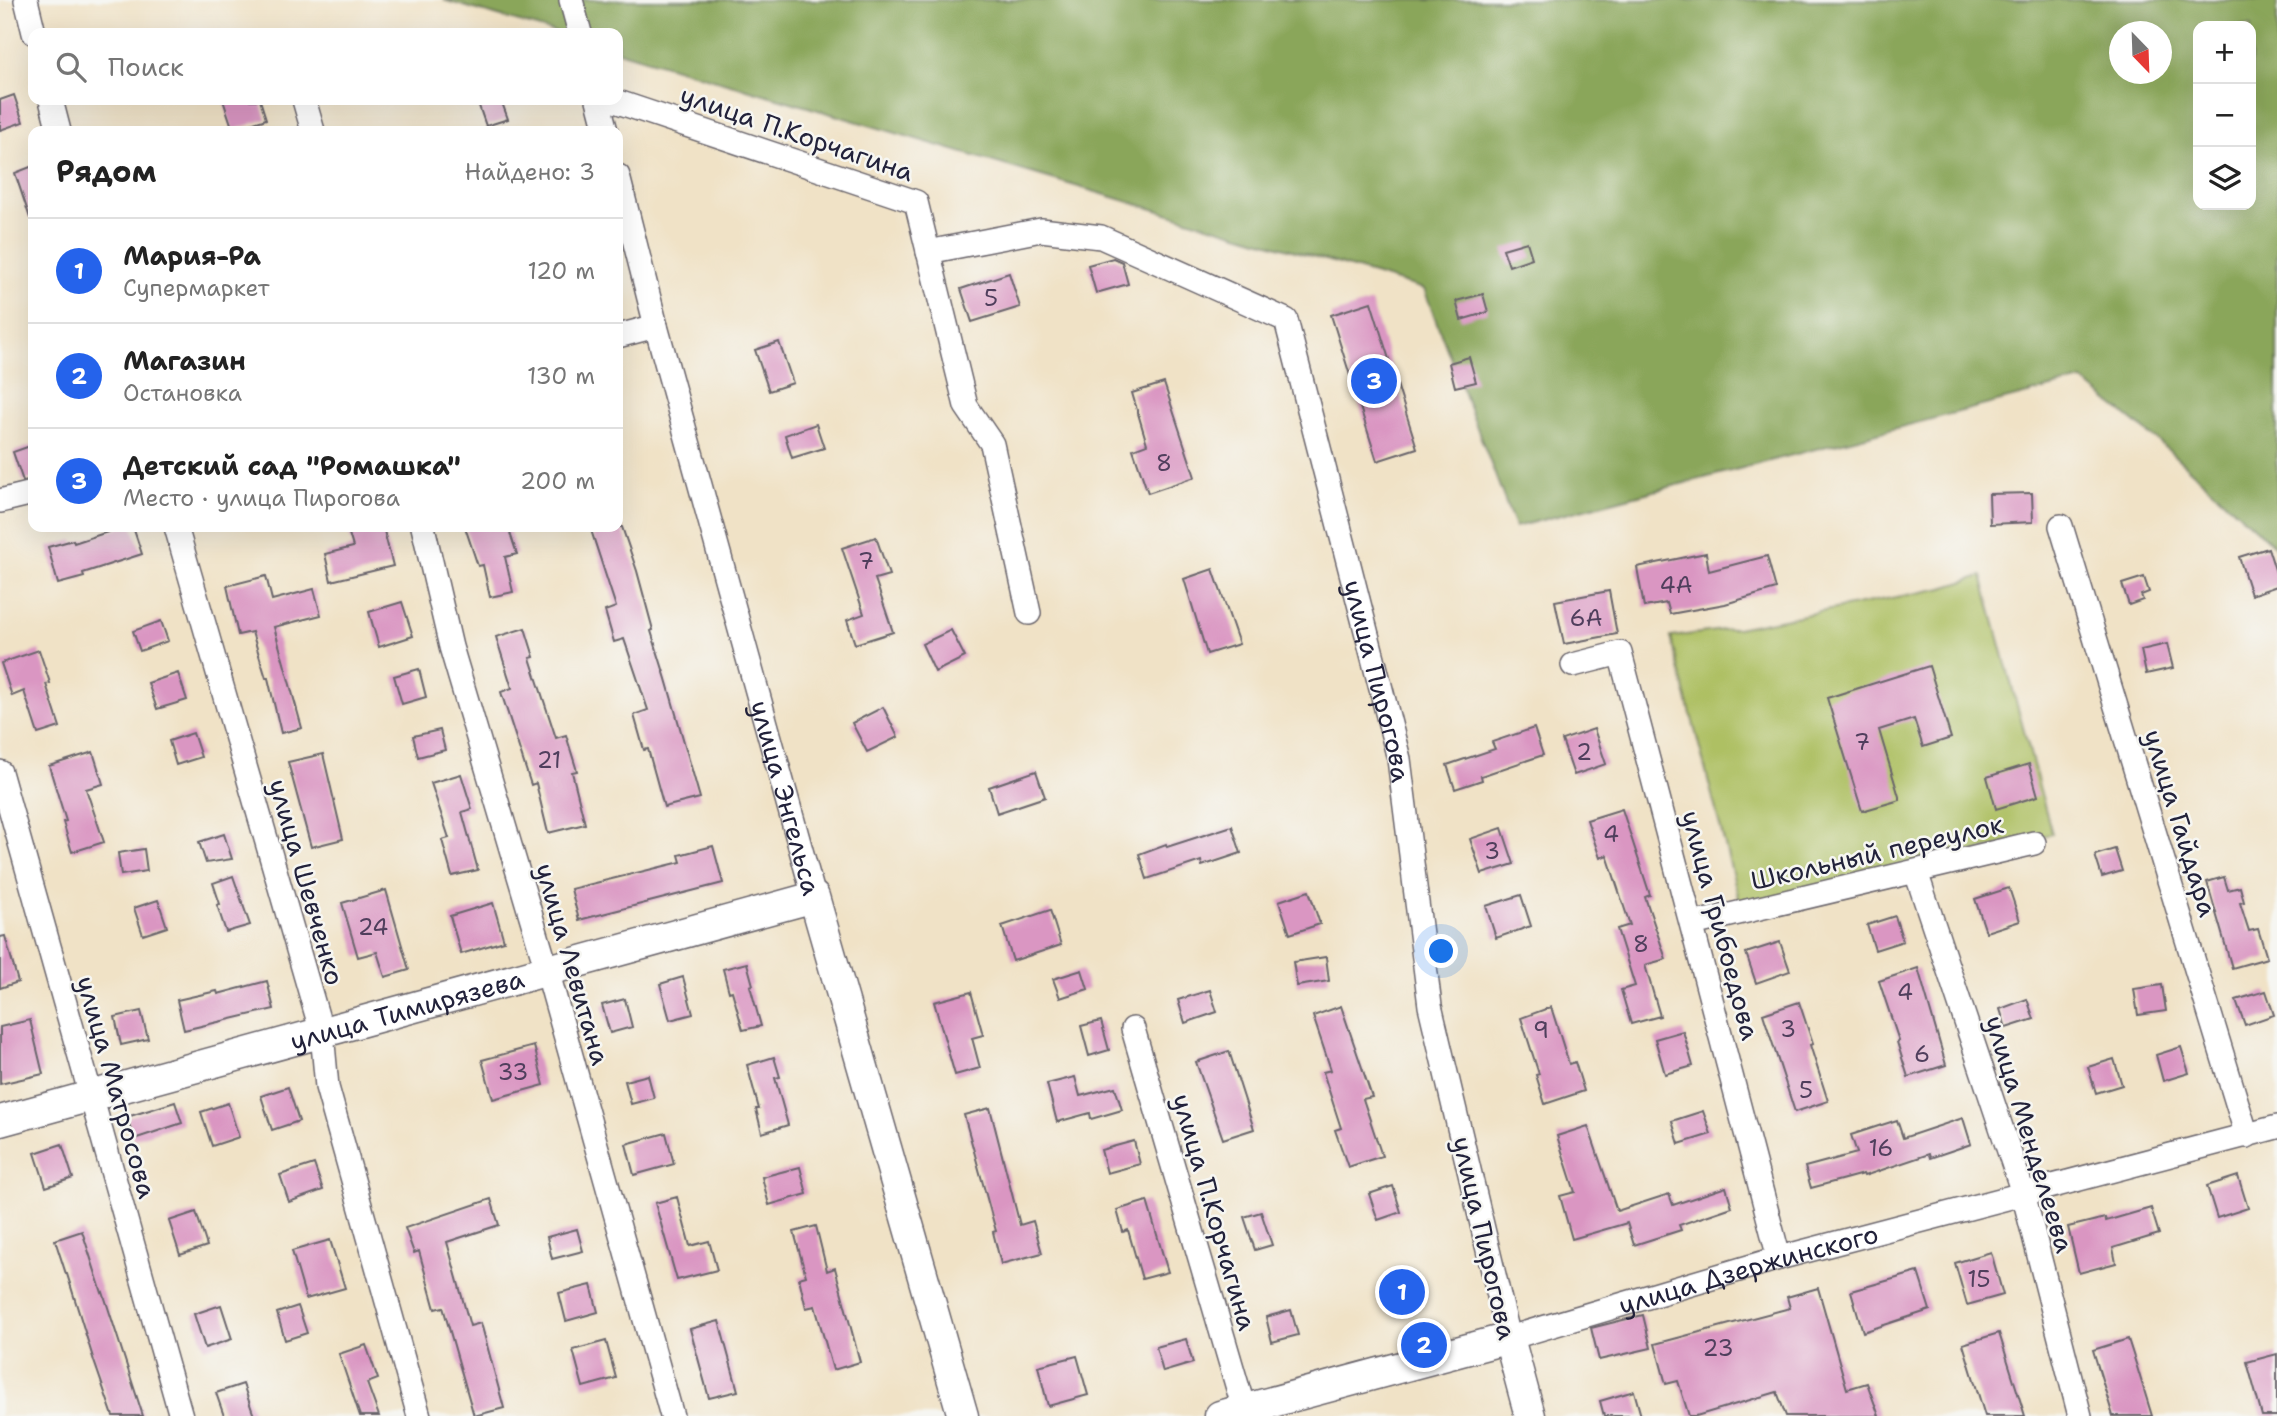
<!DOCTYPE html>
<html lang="ru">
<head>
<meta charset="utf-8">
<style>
	:root { --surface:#fff; --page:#f2f2f2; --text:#222; --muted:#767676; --line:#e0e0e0; --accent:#2563eb }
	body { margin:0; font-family:"Shantell Sans",sans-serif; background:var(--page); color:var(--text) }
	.controls { position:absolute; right:21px; top:21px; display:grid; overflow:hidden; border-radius:14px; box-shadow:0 7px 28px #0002 }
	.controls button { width:63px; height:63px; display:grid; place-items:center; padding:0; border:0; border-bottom:2px solid var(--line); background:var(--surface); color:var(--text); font:35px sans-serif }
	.compass { position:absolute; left:2109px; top:21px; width:63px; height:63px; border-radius:50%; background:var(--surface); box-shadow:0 7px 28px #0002; rotate:157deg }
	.you { position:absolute; left:1442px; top:952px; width:24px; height:24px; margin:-18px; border:5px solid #fff; border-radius:50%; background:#1a73e8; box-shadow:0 0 0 10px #1a73e833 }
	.badge { display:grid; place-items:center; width:46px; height:46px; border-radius:50%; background:var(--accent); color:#fff; font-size:23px; font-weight:700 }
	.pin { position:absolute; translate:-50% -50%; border:4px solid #fff; box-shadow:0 2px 7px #0006 }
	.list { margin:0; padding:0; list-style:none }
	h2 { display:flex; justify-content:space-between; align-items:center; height:91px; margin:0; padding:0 28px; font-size:30px }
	h2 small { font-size:23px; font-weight:400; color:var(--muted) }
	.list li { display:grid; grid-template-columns:46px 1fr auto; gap:21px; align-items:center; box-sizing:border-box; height:105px; padding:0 28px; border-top:2px solid var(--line) }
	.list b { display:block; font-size:26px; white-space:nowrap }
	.list p { margin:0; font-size:23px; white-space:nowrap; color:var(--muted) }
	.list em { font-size:23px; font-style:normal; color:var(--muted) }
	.icon { flex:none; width:38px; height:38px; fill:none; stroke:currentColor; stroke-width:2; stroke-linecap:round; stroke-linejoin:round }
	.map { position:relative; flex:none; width:2277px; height:1416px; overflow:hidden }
	.search { position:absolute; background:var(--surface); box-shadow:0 7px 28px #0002; left:28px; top:28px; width:595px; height:77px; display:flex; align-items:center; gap:18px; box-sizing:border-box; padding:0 24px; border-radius:14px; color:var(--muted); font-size:26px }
	.panel { position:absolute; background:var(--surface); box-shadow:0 7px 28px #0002; left:28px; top:126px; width:595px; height:406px; border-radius:14px }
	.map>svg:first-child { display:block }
</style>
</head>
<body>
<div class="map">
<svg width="2277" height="1416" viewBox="0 0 2277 1416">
	<rect width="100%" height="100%" fill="#f6f6f2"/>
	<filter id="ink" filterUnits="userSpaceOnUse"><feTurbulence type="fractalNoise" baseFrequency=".0143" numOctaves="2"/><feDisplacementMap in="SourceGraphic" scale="14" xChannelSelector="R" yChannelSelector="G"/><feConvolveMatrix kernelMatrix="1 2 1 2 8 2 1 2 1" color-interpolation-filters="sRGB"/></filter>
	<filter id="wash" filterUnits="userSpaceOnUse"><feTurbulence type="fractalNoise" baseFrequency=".00686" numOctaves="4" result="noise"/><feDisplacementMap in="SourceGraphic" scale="28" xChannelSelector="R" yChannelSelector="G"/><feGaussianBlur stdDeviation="1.57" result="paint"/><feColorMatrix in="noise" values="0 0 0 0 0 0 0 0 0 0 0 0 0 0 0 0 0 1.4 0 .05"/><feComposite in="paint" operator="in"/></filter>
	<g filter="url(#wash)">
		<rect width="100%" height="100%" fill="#f0e2c6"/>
		<path fill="#aec064" stroke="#687150" stroke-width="2" d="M1982,576L2052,834L1741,907L1671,637L1737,628L1943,588Z"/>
		<path fill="#8aa65a" stroke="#56644a" stroke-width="2" fill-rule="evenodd" d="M443,0H2277V548L2157,440L2082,380L1515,527L1424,289L618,51V33H557ZM2198,26H2251V205H2198ZM2120,32H2162V74H2120Z"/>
		<g id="blocks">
			<path fill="#da96c2" d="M14,95L23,122L0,130V100Z
				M223,100H260L266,119L233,130Z
				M477,100H501L508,119L486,126Z
				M33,166V218H30L15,173Z
				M1527,242L1532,258L1509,266L1503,249Z
				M1113,258L1122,262L1128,284L1096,293L1088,265Z
				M1009,273L1020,307L972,322L961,289Z
				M1483,294L1488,312L1461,320L1456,301Z
				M1371,302L1417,448L1377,461L1331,315Z
				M779,342L793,383L769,391L755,350Z
				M1469,357L1476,382L1455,387L1449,363Z
				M1164,383L1195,477L1148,493L1133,449L1147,444L1132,393Z
				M816,424L824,448L792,458L785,435Z
				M33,445V479L23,481L13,452Z
				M2032,493L2033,522L1990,524L1989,494Z
				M123,527H133L142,554L83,573L84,577L58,584L48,547L73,540L74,543Z
				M347,527H383L393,566L331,581L325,554L353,547Z
				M465,527H508L517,554L505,557L513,592L490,597L483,565L478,566Z
				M590,527H622L637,571L653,630L651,631L666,679L700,798L664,807L648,749L644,750L634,715L648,710L624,639L614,642L605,611L616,607Z
				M876,537L889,575L875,579L893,632L855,644L847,620L864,614L842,548Z
				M2268,548L2277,576V586L2251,595L2239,557Z
				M1706,553L1709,571L1767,556L1776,589L1725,604L1670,614L1667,603L1644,607L1637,567Z
				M1213,569L1239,644L1207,654L1184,579Z
				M266,576L272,600L314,589L321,615L274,627L302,728L281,733L268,678H266L252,632L238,635L227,586Z
				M2144,577L2149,592L2141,595L2143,600L2129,605L2122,584Z
				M1609,591L1617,634L1564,644L1555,601Z
				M402,602L413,636L379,647L369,612Z
				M161,621L168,641L140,651L133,631Z
				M525,628L534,657L530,658L556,738L566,735L577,771L572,772L585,824L548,833L536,783L531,785L501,692L512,688L496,637Z
				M951,630L965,657L935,672L922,644Z
				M2167,644L2173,668L2146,674L2141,650Z
				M39,650L50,683L46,684L60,727L38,734L24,691L12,696L1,663Z
				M1929,666L1951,738L1923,747L1914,719L1879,730L1900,800L1862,811L1827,698Z
				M419,669L426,697L402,704L394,676Z
				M178,673L187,700L157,709L148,683Z
				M883,707L898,737L867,752L852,723Z
				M1534,728L1543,755L1481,776L1482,780L1455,789L1447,765L1495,749L1492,742Z
				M1594,729L1606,764L1574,775L1562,740Z
				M440,730L445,750L418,757L413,736Z
				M193,733L201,757L176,765L169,741Z
				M93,752L103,784L86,789L104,842L72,852L63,822L66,821L49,766Z
				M323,754L343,839L311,847L288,762Z
				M2029,764L2038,796L1996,809L1987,777Z
				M1036,771L1045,797L997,813L989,787Z
				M461,774L472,809L462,812L478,870L452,876L442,840L449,838L431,783Z
				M1622,809L1650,895L1645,897L1666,959L1645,965L1660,1016L1631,1024L1621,990L1635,986L1617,929L1630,925L1607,855L1600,858L1587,820Z
				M1232,826L1241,853L1202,866L1201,861L1147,879L1139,854L1166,844L1167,847Z
				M1502,828L1514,864L1482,874L1470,839Z
				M224,834L232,859L206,863L199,842Z
				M713,846L723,883L579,920L571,889L681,862L679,855Z
				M144,849L147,871L121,875L118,853Z
				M2115,849L2122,871L2102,877L2095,855Z
				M233,876L250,925L226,932L217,905L220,904L213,883Z
				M2224,877L2228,890L2240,887L2244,902L2240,903L2249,931L2258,929L2267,958L2232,968L2207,882Z
				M2009,888L2020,921L1986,932L1975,899Z
				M386,890L409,970L385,977L377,952L358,957L342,903Z
				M1309,891L1320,924L1290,934L1279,901Z
				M1521,895L1531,926L1496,938L1486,906Z
				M158,900L167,927L143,935L134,908Z
				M493,903L504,941L461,954L450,916Z
				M1050,910L1061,945L1013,961L1002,926Z
				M1895,916L1903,941L1875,950L1867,925Z
				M5,936L18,982L0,988V937Z
				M1780,942L1790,971L1756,983L1746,953Z
				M1326,957L1329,981L1297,986L1293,962Z
				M747,963L753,985L750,986L761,1026L743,1030L732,991L729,992L723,969Z
				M1918,968L1946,1065L1908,1077L1897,1042L1899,1041L1879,981Z
				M1082,970L1088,989L1060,998L1053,979Z
				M683,977L693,1014L670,1020L660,984Z
				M267,981L274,1009L184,1030L177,1000L217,991L218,994Z
				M2162,985L2166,1011L2138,1015L2134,989Z
				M1210,990L1217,1012L1185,1023L1178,1000Z
				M2266,991L2274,1015L2245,1025L2236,1000Z
				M971,992L983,1035L972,1038L980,1068L955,1075L934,1002Z
				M625,999L632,1027L610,1033L602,1005Z
				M2027,999L2034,1019L2006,1028L2000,1009Z
				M1799,1002L1813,1044L1810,1045L1828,1101L1795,1112L1763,1014Z
				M1341,1006L1372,1097L1363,1099L1382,1156L1348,1167L1335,1130L1341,1128L1323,1072L1331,1070L1313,1016Z
				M1551,1007L1569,1064L1575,1062L1584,1091L1545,1104L1536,1075L1539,1074L1521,1018Z
				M141,1011L148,1039L121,1045L115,1017Z
				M30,1020L43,1074L0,1084V1027Z
				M1101,1021L1109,1050L1089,1056L1081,1026Z
				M1683,1031L1693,1066L1665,1074L1655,1039Z
				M534,1046L544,1085L493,1099L482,1060Z
				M2181,1047L2189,1073L2163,1081L2156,1055Z
				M1229,1051L1254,1129L1223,1139L1196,1062Z
				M774,1057L780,1077L775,1078L788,1125L762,1133L756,1109H759L747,1065Z
				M2114,1059L2122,1085L2096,1093L2088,1067Z
				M648,1075L654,1098L631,1104L625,1081Z
				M1075,1077L1080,1096L1115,1087L1122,1110L1091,1119L1090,1113L1057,1122L1047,1084Z
				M288,1087L299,1121L272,1130L261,1096Z
				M175,1102L182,1123L134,1139L127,1117Z
				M228,1103L239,1137L212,1146L201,1112Z
				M990,1108L1020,1225L1033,1221L1042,1253L1001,1264L993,1232L996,1231L964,1115Z
				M1703,1111L1711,1134L1679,1144L1672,1121Z
				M1963,1118L1971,1144L1930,1158L1929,1154L1864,1176L1863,1174L1811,1188L1805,1167L1857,1153L1851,1135L1897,1120L1903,1138Z
				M1588,1126L1617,1211L1669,1194L1673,1205L1726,1187L1732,1207L1679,1225L1681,1230L1634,1245L1627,1223L1572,1239L1560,1196L1575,1192L1557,1136Z
				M666,1133L674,1164L634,1175L626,1144Z
				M1134,1141L1140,1164L1107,1173L1101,1150Z
				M62,1144L73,1178L46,1187L35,1153Z
				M314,1164L323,1190L289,1202L280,1175Z
				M800,1167L807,1194L769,1205L762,1177Z
				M2238,1176L2248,1208L2217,1218L2207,1186Z
				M1393,1186L1401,1212L1378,1220L1369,1194Z
				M677,1197L690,1246L709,1241L717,1270L677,1280L655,1203Z
				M491,1199L499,1225L447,1242L470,1326L481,1323L504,1408L474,1416L443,1307L435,1309L419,1251L414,1253L405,1228Z
				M1147,1201L1168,1272L1142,1279L1128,1230L1123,1232L1117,1210Z
				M2151,1208L2159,1234L2113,1248L2116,1263L2079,1273L2068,1227L2105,1218L2106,1221Z
				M196,1212L207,1246L180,1255L169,1221Z
				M1261,1212L1272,1245L1255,1250L1244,1217Z
				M816,1226L827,1271L835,1268L860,1362L833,1370L815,1306L806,1308L799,1278L806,1276L794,1232Z
				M577,1229L583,1251L552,1259L547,1237Z
				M82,1231L102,1293L103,1292L143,1416H113L94,1361L67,1274H66L55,1240Z
				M330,1240L345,1288L306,1299L292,1251Z
				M1991,1252L2003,1295L1967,1305L1955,1263Z
				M1918,1272L1930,1310L1863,1332L1851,1291Z
				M1416,1275L1422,1299L1389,1309L1382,1284Z
				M591,1285L598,1312L566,1321L559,1293Z
				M1818,1288L1847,1389L1867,1383L1879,1416H1786L1777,1392L1696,1416H1689L1678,1381L1666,1384L1655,1344L1790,1308L1787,1297Z
				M221,1305L232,1339L205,1348L194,1314Z
				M298,1306L307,1333L285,1340L277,1313Z
				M1291,1310L1298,1335L1272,1342L1266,1317Z
				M1643,1315L1651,1348L1599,1360L1591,1328Z
				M719,1321L738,1391L709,1398L690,1329Z
				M1999,1333L2025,1416H1985L1963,1344Z
				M1186,1339L1193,1363L1163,1372L1156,1347Z
				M2128,1339L2137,1367L2152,1416H2113L2093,1350Z
				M606,1341L616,1378L583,1387L573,1350Z
				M366,1345L378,1379L367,1383L379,1416H360L339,1354Z
				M2277,1354V1416H2262L2247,1362Z
				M1077,1356L1088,1395L1048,1406L1038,1366Z
				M243,1384L254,1416H224L216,1393Z
				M1634,1391L1641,1416H1604L1600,1401Z"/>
		</g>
	</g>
	<g filter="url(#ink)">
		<use href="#blocks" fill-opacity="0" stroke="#6a656c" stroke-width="2"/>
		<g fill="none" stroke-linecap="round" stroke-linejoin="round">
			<g stroke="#6a656c" stroke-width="26">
				<g id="minor">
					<path d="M26,0L34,33"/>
					<path d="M571,0L580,33"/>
					<path d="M51,100L59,131"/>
					<path d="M304,100L313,131"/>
					<path d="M598,100L606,131"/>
					<path d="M612,100L916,202L966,406L992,444L1029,613"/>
					<path id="s1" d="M618,176L656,326L814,897"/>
					<path id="s2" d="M928,252L1041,230L1101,237L1286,320L1399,759L1430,1006L1509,1338L1779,1258L2277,1127"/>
					<path d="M618,336L656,326"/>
					<path d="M0,501L33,493"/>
					<path d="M2061,526L2247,1136"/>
					<path d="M176,527L322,1033L327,1087L419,1416"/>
					<path d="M423,527L451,647L547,970L672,1416"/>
					<path d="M1573,665L1620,653L1779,1258"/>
					<path d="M0,772L181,1416"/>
					<path d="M1916,872L2023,1193L2080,1416"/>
					<path d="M1692,924L2034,843"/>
					<path d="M1133,1029L1244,1409"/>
				</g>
			</g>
			<g stroke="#6a656c" stroke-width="33">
				<g id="tertiary">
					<path id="s3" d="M0,1121L814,897L963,1416"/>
					<path d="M1220,1416L1509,1338L1530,1416"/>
				</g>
			</g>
			<use href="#minor" stroke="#fff" stroke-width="23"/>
			<use href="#tertiary" stroke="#fff" stroke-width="30"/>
		</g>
	</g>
	<g text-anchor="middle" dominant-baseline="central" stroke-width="5" stroke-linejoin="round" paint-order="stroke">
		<g font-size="23" fill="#503f5d">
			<text x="991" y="298">5</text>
			<text x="1164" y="463">8</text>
			<text x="866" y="561">7</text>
			<text x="1676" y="585">4А</text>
			<text x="1586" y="618">6А</text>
			<text x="1862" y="742">7</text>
			<text x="1584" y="752">2</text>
			<text x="549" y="760">21</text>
			<text x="1611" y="834">4</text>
			<text x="1492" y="851">3</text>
			<text x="373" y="927">24</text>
			<text x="1641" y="944">8</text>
			<text x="1905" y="992">4</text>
			<text x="1788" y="1029">3</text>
			<text x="1541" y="1030">9</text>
			<text x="1922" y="1054">6</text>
			<text x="513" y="1072">33</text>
			<text x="1806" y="1090">5</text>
			<text x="1881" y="1148">16</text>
			<text x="1979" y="1279">15</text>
			<text x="1718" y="1348">23</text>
		</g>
		<g font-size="26" fill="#22223b" stroke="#f6f6f2">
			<text transform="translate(797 133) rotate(19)">улица П.Корчагина</text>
			<text stroke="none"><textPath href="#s2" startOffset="751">улица Пирогова</textPath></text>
			<text stroke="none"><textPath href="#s1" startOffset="644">улица Энгельса</textPath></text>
			<text transform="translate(2181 823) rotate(73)">улица Гайдара</text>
			<text transform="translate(1877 852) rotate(-13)">Школьный переулок</text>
			<text transform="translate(307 882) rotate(74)">улица Шевченко</text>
			<text transform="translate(1721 925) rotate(75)">улица Грибоедова</text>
			<text transform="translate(573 964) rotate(74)">улица Левитана</text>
			<text stroke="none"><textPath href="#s3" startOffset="422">улица Тимирязева</textPath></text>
			<text transform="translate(117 1087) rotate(74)">улица Матросова</text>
			<text transform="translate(2030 1134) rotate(73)">улица Менделеева</text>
			<text transform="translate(1215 1212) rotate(74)">улица П.Корчагина</text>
			<text transform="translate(1485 1238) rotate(77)">улица Пирогова</text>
			<text stroke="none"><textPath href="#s2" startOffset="1671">улица Дзержинского</textPath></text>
		</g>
	</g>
</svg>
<div class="controls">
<button>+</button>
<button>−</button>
<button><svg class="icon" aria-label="layers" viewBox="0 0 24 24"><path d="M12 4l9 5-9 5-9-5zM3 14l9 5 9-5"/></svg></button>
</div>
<svg class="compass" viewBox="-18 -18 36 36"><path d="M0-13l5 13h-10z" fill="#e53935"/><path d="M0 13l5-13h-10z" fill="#767676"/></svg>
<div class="you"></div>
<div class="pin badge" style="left:1402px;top:1292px">1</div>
<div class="pin badge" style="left:1424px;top:1345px">2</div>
<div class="pin badge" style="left:1374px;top:381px">3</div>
<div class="search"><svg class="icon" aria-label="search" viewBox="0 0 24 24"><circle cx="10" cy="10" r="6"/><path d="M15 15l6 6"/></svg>Поиск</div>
<section class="panel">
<h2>Рядом<small>Найдено: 3</small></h2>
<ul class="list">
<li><span class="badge">1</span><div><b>Мария-Ра</b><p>Супермаркет</p></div><em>120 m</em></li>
<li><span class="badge">2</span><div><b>Магазин</b><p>Остановка</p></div><em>130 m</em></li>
<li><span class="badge">3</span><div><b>Детский сад &quot;Ромашка&quot;</b><p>Место · улица Пирогова</p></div><em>200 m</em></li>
</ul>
</section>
</div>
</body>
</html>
